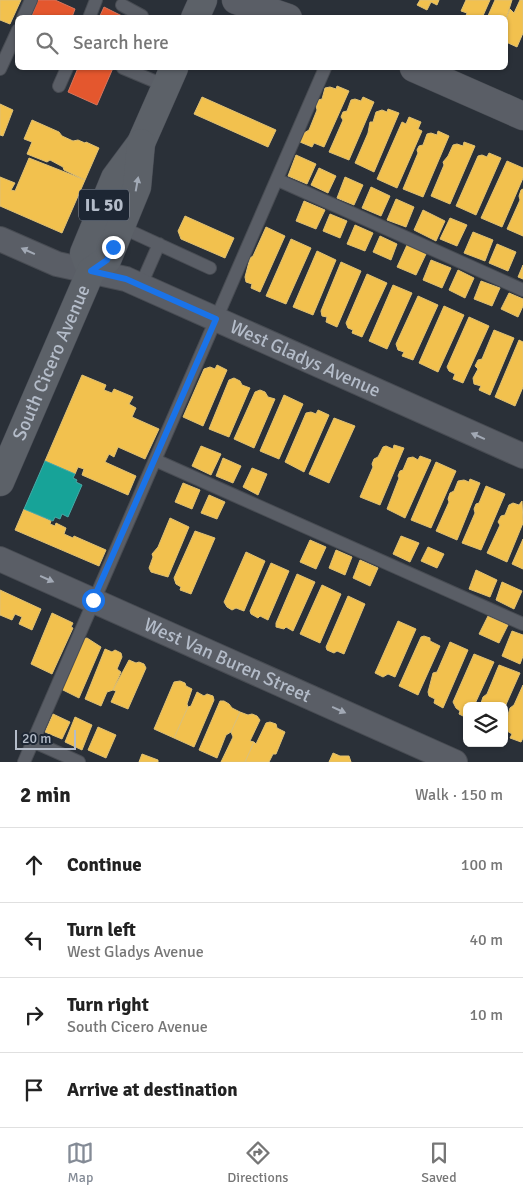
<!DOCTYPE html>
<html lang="en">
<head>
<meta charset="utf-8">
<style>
	:root { --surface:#fff; --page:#f6f6f6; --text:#222; --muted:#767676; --line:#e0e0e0; --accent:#848b96 }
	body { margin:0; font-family:Signika,sans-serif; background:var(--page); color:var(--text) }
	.controls { position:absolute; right:15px; bottom:15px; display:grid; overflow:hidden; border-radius:8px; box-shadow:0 1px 4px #0004 }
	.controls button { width:45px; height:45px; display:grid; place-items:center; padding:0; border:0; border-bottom:1px solid var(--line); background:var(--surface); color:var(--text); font:25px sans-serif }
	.scale { position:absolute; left:15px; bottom:12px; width:61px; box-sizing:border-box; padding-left:5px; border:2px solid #b4bcc9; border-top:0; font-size:14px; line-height:18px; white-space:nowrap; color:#b4bcc9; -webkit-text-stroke:4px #1d2633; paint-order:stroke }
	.stop { position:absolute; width:15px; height:15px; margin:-11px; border:4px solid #1a73e8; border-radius:50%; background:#fff }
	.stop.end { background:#1a73e8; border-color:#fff; box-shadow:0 1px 5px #0008 }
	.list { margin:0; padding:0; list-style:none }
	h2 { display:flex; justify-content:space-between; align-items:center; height:65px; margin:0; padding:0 20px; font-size:21px }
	h2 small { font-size:16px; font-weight:400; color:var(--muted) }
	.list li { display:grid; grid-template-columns:32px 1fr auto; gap:15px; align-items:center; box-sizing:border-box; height:75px; padding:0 20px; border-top:1px solid var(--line) }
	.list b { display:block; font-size:19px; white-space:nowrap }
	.list p { margin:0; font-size:16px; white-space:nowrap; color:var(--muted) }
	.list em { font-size:16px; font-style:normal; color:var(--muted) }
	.icon { flex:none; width:28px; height:28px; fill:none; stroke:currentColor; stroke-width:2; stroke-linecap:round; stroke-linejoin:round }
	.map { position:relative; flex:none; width:523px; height:762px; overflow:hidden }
	.search { position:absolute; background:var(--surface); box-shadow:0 1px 4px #0004; left:15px; right:15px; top:15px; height:55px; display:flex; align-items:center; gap:12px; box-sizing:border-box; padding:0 18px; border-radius:8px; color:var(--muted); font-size:19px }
	.sheet { height:365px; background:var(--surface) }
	nav { display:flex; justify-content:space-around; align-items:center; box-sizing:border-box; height:70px; border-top:1px solid var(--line); background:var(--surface); font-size:14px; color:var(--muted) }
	nav a { display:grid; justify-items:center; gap:2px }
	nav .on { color:var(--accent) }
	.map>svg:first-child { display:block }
</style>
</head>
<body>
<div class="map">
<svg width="523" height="762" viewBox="0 0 523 762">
	<rect width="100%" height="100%" fill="#2a3038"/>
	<path fill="#f2c14e" stroke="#dfc073" d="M0,0H21L10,24L0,20Z
		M420,0H439L437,5L431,2L427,10L417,5Z
		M466,0H490L482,18H465L467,13L461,11Z
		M495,0H512L506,19V18H487Z
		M520,0H523V33L517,47L506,42L507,37L506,36V19L510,9L514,13Z
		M337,86L349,91L324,147L314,143L312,147L300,142L304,133L309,130L317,110L316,106L318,100L322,99L325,88L330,87L336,89Z
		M202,97L276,130L268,147L194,114Z
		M363,97L374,102L349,160L329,152L343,120L341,117L343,112L347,111L351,100L355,99L361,101Z
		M0,104L13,110L3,136L0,135Z
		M388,109L399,113L374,172L355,163L368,133L370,122H373L376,112L382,110L387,112Z
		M409,117L421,122L418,129L422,131L397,188L377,179L402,122L406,124Z
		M32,120L59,132L62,136L73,141L78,140L85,143L86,142L99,148L85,180L64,170L63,167L50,160L47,162L27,154L32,142L24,139Z
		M438,131L449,136L423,197L403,189L418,153L417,150L419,146L423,145L427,134L431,133L437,135Z
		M464,142L475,146L450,204L431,196L444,165L443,162L448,156L453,145L457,144L463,146Z
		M489,153L501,158L476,215L456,206L478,156L482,155L487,157Z
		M296,155L316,164L307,184L288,176Z
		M29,158L85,180L62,233L0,206V177L15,183L11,190L15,191Z
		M507,161L523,168V178L502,227L481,218Z
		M319,168L336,176L328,193L311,185Z
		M345,177L363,185L354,205L337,198Z
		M371,187L390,196L381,216L362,208Z
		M523,189V236L507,229L520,200L519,196L521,190Z
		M396,199L414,207L406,227L387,220Z
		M304,201L325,210L316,229L296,221Z
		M423,210L445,221L436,241L414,230Z
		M330,214L347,221L340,238L323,231Z
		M185,216L234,238L225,258L181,239L178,231Z
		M450,218L467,225L457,246L440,239Z
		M355,225L373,233L365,251L347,244Z
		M266,227L285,236L260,292L251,288L252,284L246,282L245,277L250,258L253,256Z
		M473,232L493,240L485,261L464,253Z
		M380,236L397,244L391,260L373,252Z
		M291,239L311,248L286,304L266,296Z
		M497,244L516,252L508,271L489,263Z
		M407,245L426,254L416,275L397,267Z
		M317,251L336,260L313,315L293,307Z
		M431,260L451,268L442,288L423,280Z
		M341,262L361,271L337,327L326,322L327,317L322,316L321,311Z
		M523,265V279L518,277Z
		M458,270L474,278L465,298L449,290Z
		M367,274L387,283L362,337L352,333L353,330L348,328L346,323Z
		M481,281L500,288L492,306L474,299Z
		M393,285L412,293L387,349L369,341Z
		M509,293L523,299V306L518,317L501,309Z
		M418,296L438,305L413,360L402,356L404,352L398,350L396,344Z
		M444,306L464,315L438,372L419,363Z
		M469,317L489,326L463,383L453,379L455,374L449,371L447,367Z
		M494,330L514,338L490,395L479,390L481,386L474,384L473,378L478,369L475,366L478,360L482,359Z
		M519,340L523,342V387L515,406L495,397Z
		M217,365L227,370L203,426L183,417L204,369L210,367L215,369Z
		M82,375L106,385L104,390L112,393L114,389L133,397L129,404L136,408L132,417L159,429L145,459L118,447L114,457L109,454L105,462L136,476L128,495L82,475L84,469L78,467L75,474L45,461Z
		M234,378L240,381L242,385L250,388L229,437L209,429L229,380Z
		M260,390L265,392L268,397L275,399L254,448L234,439L255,392Z
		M284,395L303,404L279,459L260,451Z
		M318,410L329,415L304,472L285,462L306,413L311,412L316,414Z
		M334,418L355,426L329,483L309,474Z
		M394,445L404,448L380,505L360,497L373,467L372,464L374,459L378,457L383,447L386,446L393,449Z
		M201,446L221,454L211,475L192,466Z
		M420,456L431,460L405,518L387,509L399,478L398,476L400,471L403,470L408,458L413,457L418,460Z
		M223,458L241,466L233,483L216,476Z
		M436,462L456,471L431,528L411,520Z
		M252,468L267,474L258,495L243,487Z
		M470,479L480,483L457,540L436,531L449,502L448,499L450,493L454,491L458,481L464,480L469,482Z
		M183,483L200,490L192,509L175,502Z
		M486,486L505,494L481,550L462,543L475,513L474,509L476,504L479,503Z
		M209,495L225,502L217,519L201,513Z
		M522,501L523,523L507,562L487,553L500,525L498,522L501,516L505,515L509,505L513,503L519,505Z
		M24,509L51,521L50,524L55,526L56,523L66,528L64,534L73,538L74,536L106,550L99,566L15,530Z
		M170,518L189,527L168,577L151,572L149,568L153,557L152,554L158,547Z
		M195,531L215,538L191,594L180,590L181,587L176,584L174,578Z
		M401,536L419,543L410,562L393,554Z
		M523,539V569L512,564Z
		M310,540L326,547L316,569L300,562Z
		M428,547L444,554L437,568L421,561Z
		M336,550L352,557L345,575L329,568Z
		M246,552L265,561L244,611L236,608L232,610L227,607L224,602Z
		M360,560L378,568L370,586L353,578Z
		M271,563L289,571L268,620L260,616L258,618L251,614L250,611Z
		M476,570L497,580L490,597L469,589Z
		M297,574L315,582L293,631L286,627L284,629L276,627V623Z
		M502,582L522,591L514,609L496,600Z
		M322,585L341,594L320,643L300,634Z
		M0,590L41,609L32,630L19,624L22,617L15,614L12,620L0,615Z
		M348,596L365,604L344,654L337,651L334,653L327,650L326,647Z
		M52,613L73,623L71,627L73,628L52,674L31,664Z
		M488,616L508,625L499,643L479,634Z
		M398,621L416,629L395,677L388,674L383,677L375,673Z
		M512,631L523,635V656L520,664L502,656Z
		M424,636L430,638V641L440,646L418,695L399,686L421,637Z
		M87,638L101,647L79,698L61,689L83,639Z
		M450,642L468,650L443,708L434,703L435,699L429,696L428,692L433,673L437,672Z
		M105,649L112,652L115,650L121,653L122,657L117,669L121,672L113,690L107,692L101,706L85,699Z
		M474,654L494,662L474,706H467V718L459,714L460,711L456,708L453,702Z
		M129,660L136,663L139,662L144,664L146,668L128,709L111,702L116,691L113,690Z
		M499,665L520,673L504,709V706H482L481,703L483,697L487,694Z
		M180,681L185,683L186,686L192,689L187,704L188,707L174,738L154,729L174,682Z
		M523,685V738L521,742L510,738L512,734L507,731L505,725L510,708L514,705Z
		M197,692L204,696L207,694L213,696L214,700L194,747L174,738L188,707L191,706Z
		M220,701H224L229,704L232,708L240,712L231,732L226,735L217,758L199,750Z
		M240,712L248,715L252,714L257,716L260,720L250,741L254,742L245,762H221L233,737L231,732Z
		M53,714L70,722L62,739L45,732Z
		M75,717L92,725L82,750L65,742Z
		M270,722L276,724L277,728L285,732L276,754H273L269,762H245L254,742L256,744L266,723Z
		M98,727L116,735L106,758L88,750Z
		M333,753L340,756H349L351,762H329Z
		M142,754L158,760V762H139Z"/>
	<path fill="#e4572e" stroke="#d6755c" d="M38,0H55L75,9L72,17L31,18Z
		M104,7L126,18H99Z
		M78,68H113L97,105L68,92Z"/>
	<path fill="#17a398" stroke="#46aaa7" d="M45,461L75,474L73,478L77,480L76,482L82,485L68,517L62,514L60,519L55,517L53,521L24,509Z"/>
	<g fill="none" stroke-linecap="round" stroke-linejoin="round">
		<g stroke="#484c53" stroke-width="14">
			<path id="service" d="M122,5L142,16L141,18
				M23,18L31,0
				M89,18L96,0
				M123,68L166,86
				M0,69L18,30
				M59,86L67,68
				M278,180L523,290
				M121,227L210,268
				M141,285L159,244
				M155,460L523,624
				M32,741L79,762
				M24,762L325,68"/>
		</g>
		<g stroke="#484c53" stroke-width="26">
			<g id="minor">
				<path id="s1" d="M0,239L57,264L126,279L523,456"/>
				<path id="s2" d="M0,559L455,762"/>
			</g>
		</g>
		<g stroke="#484c53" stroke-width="29">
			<path id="tertiary" d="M236,0L288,18
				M414,68L523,116"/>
		</g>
		<g stroke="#484c55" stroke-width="29">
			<g id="primary">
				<path d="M195,18L203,0"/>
				<path d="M91,271L84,253L115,178L141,143L174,68"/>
				<path id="s3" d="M0,482L91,271L107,260L137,187L141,143"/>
			</g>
		</g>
		<use href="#service" stroke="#5a5e66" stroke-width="12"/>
		<use href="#minor" stroke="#5a5e66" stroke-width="24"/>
		<use href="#tertiary" stroke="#5a5e66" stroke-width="28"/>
		<use href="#primary" stroke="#5c6168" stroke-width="28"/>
	</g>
	<defs><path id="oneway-solid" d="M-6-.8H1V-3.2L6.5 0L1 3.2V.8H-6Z" transform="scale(1.25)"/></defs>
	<use fill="#a2aab6" href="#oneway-solid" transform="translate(137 184) rotate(-80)"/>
	<g fill="#a2a9b5">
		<use href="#oneway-solid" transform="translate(28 251) rotate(-156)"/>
		<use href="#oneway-solid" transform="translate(478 436) rotate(-156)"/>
		<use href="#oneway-solid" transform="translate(47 579) rotate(24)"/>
		<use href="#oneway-solid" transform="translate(339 710) rotate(24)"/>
	</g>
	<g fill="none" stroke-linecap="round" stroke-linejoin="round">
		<path stroke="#1a73e8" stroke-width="6" d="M93,600L216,319L126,279L91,271L107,260L113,247"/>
	</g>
	<g text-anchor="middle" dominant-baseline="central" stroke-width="5" stroke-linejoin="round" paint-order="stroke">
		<rect fill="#1d2633" stroke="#878f9c" stroke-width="1" x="79" y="189.5" width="50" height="31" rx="4"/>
		<g font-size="18" font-weight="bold" fill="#b4bcc9">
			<text x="104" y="205">IL 50</text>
		</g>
		<g font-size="19" fill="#b4bcc9" stroke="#1d2633">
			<text stroke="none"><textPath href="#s1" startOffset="329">West Gladys Avenue</textPath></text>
			<text stroke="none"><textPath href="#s3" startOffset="130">South Cicero Avenue</textPath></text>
			<text stroke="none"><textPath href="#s2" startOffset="249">West Van Buren Street</textPath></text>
		</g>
	</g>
</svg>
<div class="controls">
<button><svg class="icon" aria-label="layers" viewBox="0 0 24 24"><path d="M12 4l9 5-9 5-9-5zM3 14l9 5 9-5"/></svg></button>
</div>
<div class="scale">20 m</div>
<div class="stop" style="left:93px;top:600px"></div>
<div class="stop end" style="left:113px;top:247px"></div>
<div class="search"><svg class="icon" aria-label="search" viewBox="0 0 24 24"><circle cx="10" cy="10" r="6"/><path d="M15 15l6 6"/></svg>Search here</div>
</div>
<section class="sheet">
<h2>2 min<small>Walk · 150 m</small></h2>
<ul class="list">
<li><svg class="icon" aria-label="ahead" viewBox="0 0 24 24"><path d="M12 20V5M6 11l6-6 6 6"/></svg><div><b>Continue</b></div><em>100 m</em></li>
<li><svg class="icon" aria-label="left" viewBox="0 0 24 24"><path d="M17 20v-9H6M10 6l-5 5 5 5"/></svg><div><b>Turn left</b><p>West Gladys Avenue</p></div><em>40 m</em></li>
<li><svg class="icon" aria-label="right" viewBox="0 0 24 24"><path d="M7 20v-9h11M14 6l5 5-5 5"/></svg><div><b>Turn right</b><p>South Cicero Avenue</p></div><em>10 m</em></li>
<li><svg class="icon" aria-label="arrive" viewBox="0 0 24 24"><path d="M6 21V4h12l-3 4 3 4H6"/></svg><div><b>Arrive at destination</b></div></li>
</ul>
</section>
<nav>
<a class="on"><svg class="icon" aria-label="map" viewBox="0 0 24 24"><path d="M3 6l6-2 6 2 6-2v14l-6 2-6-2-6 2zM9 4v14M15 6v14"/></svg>Map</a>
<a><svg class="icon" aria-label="directions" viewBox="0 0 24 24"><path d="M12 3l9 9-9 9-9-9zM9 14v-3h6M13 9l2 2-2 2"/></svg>Directions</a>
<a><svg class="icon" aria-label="saved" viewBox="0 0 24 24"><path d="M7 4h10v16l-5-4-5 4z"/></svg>Saved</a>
</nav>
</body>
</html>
